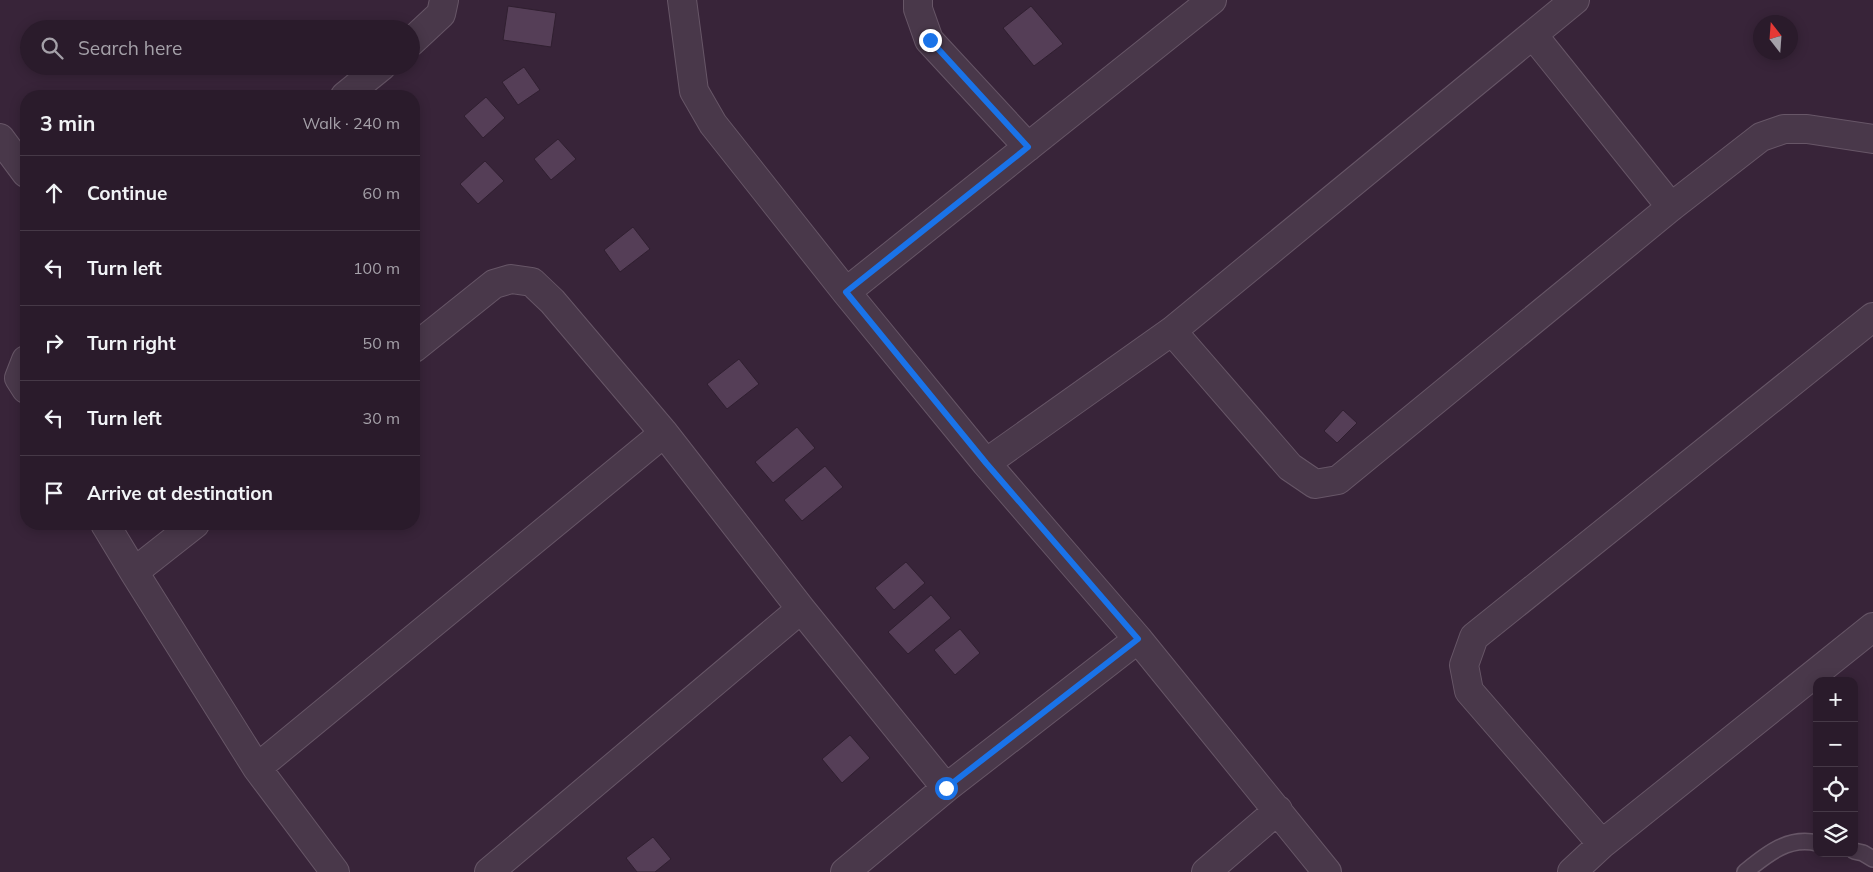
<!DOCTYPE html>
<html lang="en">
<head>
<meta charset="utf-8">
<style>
	:root { --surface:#2a1b2b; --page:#362837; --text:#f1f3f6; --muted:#a5a1a9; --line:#463947 }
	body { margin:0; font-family:Mulish,sans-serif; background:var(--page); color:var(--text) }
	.controls { position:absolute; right:15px; bottom:15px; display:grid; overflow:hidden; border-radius:10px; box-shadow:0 2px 12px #0003 }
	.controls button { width:45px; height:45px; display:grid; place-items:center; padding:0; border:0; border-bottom:1px solid var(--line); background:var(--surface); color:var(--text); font:25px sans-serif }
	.compass { position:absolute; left:1753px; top:15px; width:45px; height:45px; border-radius:50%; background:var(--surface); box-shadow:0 2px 12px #0003; rotate:343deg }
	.stop { position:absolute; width:15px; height:15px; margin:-11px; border:4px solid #1a73e8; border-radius:50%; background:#fff }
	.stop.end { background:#1a73e8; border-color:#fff; box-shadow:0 1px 5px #0008 }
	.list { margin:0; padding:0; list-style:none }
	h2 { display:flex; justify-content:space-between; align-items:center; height:65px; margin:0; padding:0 20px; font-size:21px }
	h2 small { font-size:16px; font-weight:400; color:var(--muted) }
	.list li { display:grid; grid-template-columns:32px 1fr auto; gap:15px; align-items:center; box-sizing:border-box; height:75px; padding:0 20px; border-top:1px solid var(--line) }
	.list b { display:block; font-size:19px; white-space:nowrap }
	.list em { font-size:16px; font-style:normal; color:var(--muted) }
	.icon { flex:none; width:28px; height:28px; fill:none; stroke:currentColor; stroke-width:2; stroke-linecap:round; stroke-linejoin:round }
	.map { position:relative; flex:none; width:1873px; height:872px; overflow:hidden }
	.search { position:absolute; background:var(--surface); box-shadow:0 2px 12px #0003; left:20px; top:20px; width:400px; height:55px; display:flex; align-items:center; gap:12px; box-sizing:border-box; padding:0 18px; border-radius:28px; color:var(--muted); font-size:19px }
	.panel { position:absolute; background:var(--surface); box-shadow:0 2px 12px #0003; left:20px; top:90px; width:400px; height:440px; border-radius:20px }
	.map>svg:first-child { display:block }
</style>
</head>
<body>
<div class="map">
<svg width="1873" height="872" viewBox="0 0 1873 872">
	<rect width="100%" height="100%" fill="#382439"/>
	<path fill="#553e57" stroke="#301f30" d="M508,6L556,13L551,47L503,40Z
		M1031,6L1063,44L1034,66L1003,28Z
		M524,67L540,90L518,105L502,82Z
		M486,97L505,118L483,138L464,116Z
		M558,139L576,159L551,180L534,159Z
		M485,161L504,181L478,204L460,184Z
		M633,227L650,249L620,272L604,250Z
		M739,359L759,384L727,409L707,384Z
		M1343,410L1357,423L1337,443L1324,431Z
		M797,427L815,448L773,483L755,462Z
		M825,466L843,487L802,521L784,500Z
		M906,562L925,583L894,610L875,588Z
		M931,595L951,618L908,654L888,632Z
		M960,629L980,653L955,675L934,650Z
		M850,735L870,758L842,783L822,759Z
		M653,837L671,859L655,872H637L626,858Z"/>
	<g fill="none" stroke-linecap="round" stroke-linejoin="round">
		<g stroke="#675667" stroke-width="18">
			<path id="lane" d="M1854,851L1863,853L1873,859
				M1745,872C1766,855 1788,836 1817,843"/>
		</g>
		<g stroke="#675667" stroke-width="30">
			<path id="street" d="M682,0L694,91L713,124L846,292L986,463L1138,639L1327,872
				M918,0V9L929,40L1028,147
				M1533,35L1671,207
				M411,42L441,14L444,0
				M345,96L382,66
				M0,138L26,173
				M846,292L1212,0
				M1172,331L1290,467L1315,484L1338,480L1671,207L1761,137L1784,129H1807L1873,139
				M414,348L494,284L511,279L532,282L552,301L664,433L801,609L946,788
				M26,360L19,378L26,389
				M986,463L1172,331L1575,0
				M105,524L134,572L257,768L335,872
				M134,572L195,524
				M257,768L664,433
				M1602,844L1469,691L1464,665L1474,637L1873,317
				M489,872L801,609
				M845,872L946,788L1138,639
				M1206,872L1278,810
				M1572,872L1602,844L1873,627"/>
		</g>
		<use href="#lane" stroke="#49384a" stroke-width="15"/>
		<use href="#street" stroke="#49384a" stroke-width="28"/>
	</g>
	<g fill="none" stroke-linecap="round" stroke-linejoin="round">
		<path stroke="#1a73e8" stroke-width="6" d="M930,40L1028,147L846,292L986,463L1138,639L946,788"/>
	</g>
</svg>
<div class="controls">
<button>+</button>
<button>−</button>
<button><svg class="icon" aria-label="locate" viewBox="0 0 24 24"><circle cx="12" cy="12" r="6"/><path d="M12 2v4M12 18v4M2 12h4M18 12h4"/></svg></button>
<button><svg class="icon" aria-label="layers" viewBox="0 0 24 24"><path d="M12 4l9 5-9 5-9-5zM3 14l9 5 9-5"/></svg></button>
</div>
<svg class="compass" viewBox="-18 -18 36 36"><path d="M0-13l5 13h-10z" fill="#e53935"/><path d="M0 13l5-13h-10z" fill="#a5a1a9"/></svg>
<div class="stop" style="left:946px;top:788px"></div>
<div class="stop end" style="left:930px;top:40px"></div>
<div class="search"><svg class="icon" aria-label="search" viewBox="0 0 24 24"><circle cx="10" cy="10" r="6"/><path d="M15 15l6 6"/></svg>Search here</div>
<section class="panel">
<h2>3 min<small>Walk · 240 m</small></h2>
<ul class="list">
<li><svg class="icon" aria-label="ahead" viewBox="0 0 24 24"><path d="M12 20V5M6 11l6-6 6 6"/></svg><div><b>Continue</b></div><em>60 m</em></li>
<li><svg class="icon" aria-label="left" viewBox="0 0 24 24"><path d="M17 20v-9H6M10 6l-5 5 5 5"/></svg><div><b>Turn left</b></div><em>100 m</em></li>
<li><svg class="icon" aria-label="right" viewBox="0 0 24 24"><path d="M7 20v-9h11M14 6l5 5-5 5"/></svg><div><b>Turn right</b></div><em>50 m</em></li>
<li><svg class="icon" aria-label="left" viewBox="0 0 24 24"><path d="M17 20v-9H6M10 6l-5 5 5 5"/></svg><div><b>Turn left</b></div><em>30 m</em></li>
<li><svg class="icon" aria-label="arrive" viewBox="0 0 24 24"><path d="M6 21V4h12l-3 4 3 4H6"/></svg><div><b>Arrive at destination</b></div></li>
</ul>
</section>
</div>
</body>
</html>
